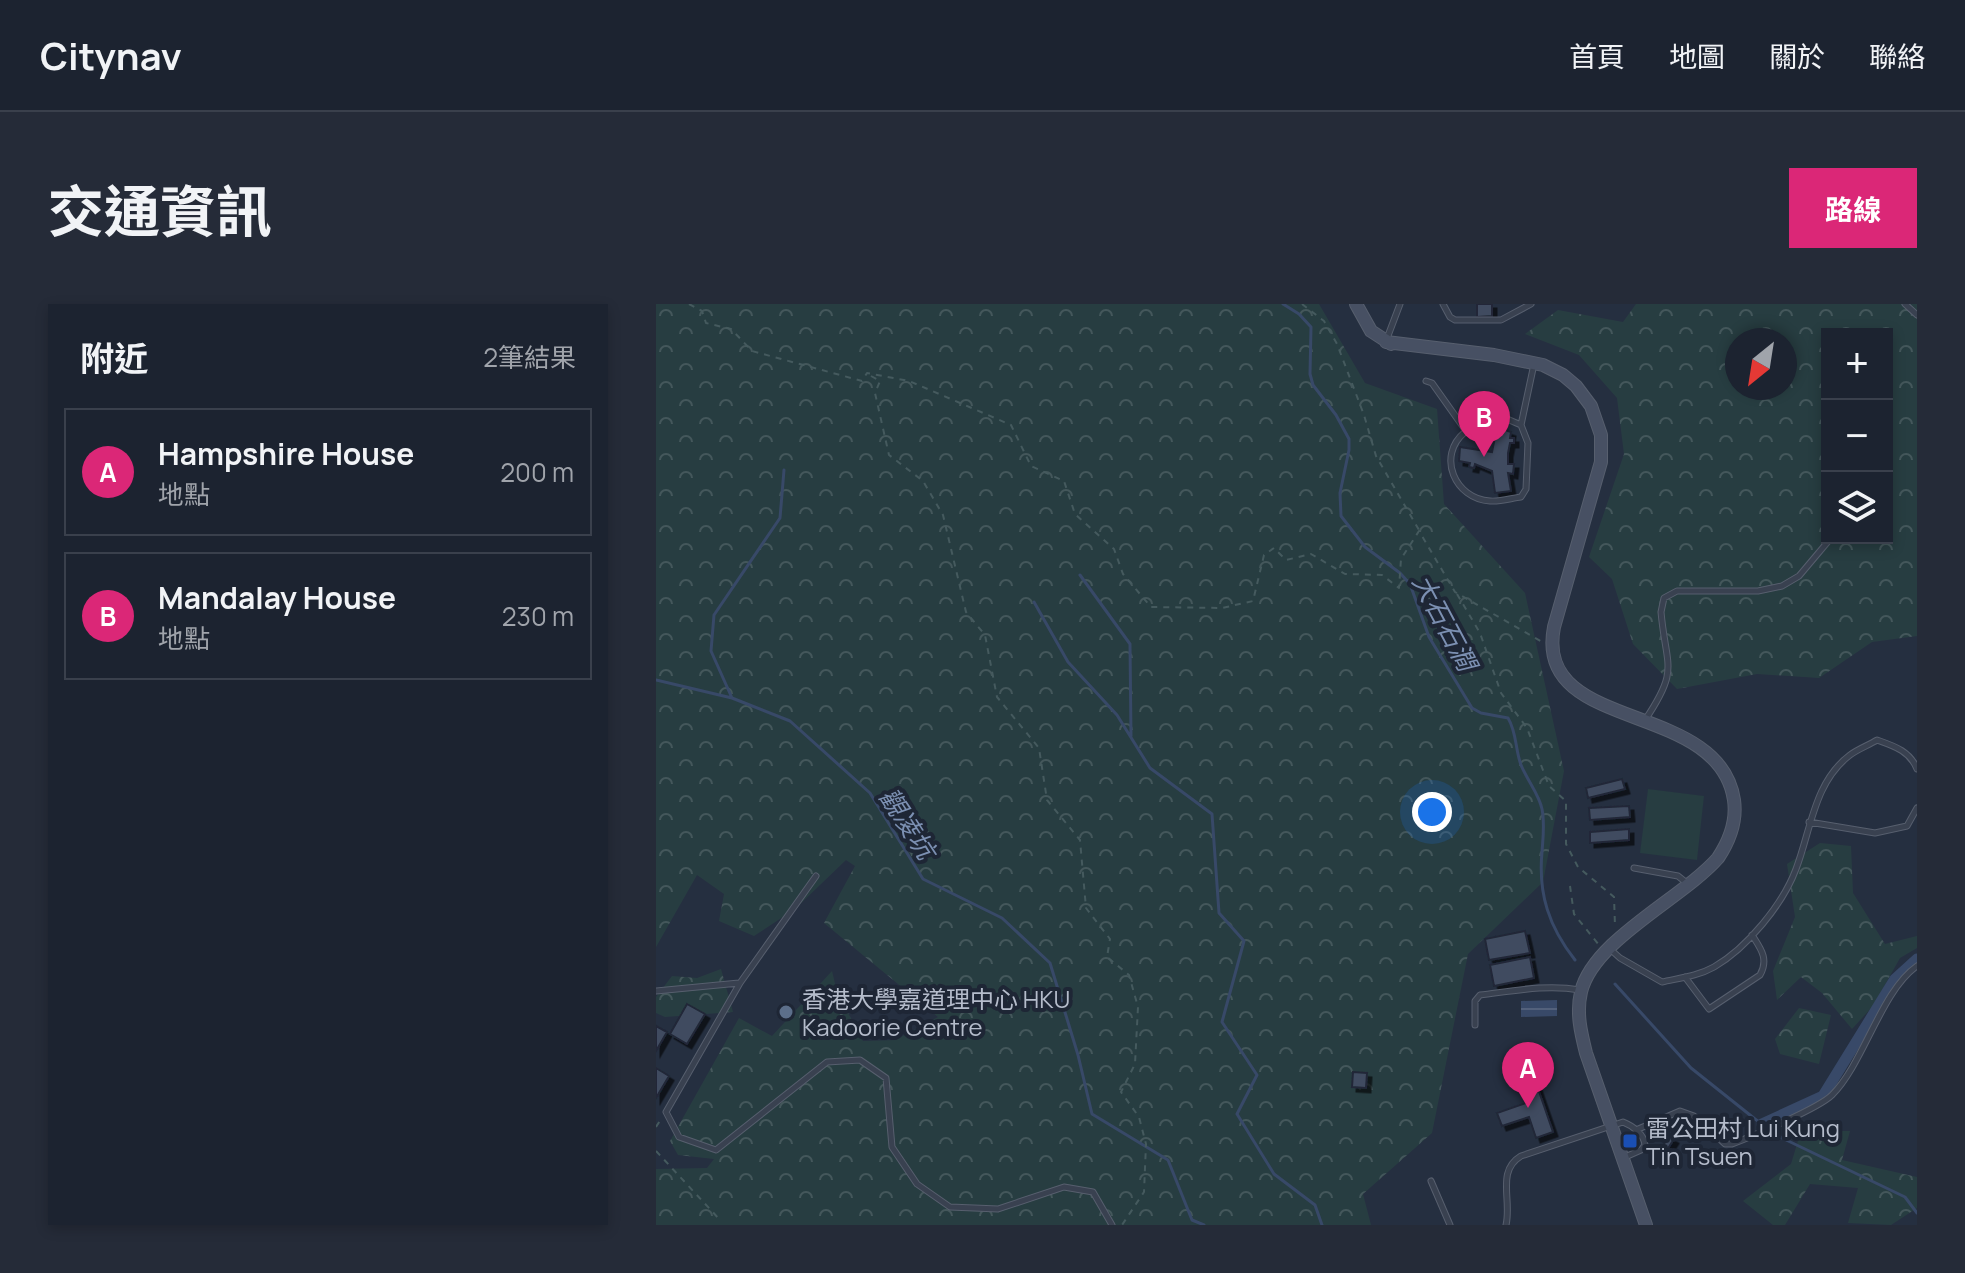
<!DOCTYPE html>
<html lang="zh-TW">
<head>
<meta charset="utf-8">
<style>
	:root { --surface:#1c2330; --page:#252b38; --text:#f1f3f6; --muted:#a0a4ab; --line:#3a404c; --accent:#db2777 }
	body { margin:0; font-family:Manrope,"Noto Sans TC",sans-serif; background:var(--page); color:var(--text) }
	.controls { position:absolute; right:24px; top:24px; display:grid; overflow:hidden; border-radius:0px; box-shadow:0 4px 12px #0003 }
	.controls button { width:72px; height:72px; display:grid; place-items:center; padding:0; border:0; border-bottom:2px solid var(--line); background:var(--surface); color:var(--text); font:40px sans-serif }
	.compass { position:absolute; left:1069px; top:24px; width:72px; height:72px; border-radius:50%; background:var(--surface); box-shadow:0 4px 12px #0003; rotate:210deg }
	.you { position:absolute; left:776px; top:508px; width:28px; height:28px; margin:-20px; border:6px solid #fff; border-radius:50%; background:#1a73e8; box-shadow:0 0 0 12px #1a73e833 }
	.badge { display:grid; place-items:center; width:52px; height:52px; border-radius:50%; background:var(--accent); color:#fff; font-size:26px; font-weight:700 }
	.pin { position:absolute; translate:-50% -66px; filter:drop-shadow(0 2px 4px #0008) }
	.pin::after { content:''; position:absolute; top:42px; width:28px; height:24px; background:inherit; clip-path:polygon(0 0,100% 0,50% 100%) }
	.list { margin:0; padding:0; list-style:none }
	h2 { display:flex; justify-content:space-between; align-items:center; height:104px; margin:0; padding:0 32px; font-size:34px }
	h2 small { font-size:26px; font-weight:400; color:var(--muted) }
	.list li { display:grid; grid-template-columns:52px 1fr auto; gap:24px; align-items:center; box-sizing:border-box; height:128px; margin:0 16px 16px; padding:0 16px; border:2px solid var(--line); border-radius:0px }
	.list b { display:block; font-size:30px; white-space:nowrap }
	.list p { margin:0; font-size:26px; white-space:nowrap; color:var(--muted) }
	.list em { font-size:26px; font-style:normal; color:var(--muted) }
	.icon { flex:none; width:44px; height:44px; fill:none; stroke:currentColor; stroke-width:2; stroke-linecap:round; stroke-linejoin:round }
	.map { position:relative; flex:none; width:1261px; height:921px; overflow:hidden; border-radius:0px }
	header { display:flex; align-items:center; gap:48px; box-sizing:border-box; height:112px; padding:0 40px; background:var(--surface); border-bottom:2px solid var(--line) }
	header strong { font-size:38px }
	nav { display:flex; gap:44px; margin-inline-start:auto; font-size:28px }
	.intro { display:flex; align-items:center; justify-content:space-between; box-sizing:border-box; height:192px; padding:0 48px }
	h1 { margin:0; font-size:56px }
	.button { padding:20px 36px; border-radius:0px; background:var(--accent); color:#fff; font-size:28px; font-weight:700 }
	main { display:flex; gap:48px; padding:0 48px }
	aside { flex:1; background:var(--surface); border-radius:0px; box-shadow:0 4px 12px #0003 }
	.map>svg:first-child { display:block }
</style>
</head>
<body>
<header>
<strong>Citynav</strong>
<nav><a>首頁</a><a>地圖</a><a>關於</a><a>聯絡</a></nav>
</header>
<div class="intro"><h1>交通資訊</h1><a class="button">路線</a></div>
<main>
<aside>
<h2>附近<small>2筆結果</small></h2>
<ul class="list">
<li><span class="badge">A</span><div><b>Hampshire House</b><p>地點</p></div><em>200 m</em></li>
<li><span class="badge">B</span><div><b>Mandalay House</b><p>地點</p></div><em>230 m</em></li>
</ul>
</aside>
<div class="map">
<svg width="1261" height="921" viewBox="0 0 1261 921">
	<defs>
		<pattern id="forest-crowns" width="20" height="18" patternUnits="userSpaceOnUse" patternTransform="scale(2)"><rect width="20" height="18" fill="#273d41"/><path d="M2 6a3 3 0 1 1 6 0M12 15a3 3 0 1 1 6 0" fill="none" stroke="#44575b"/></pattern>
		<pattern id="water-rules" width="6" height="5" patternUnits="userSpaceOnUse" patternTransform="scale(2)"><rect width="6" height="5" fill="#384968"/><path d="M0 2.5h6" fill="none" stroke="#53617c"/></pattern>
		<filter id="shadow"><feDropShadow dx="4.5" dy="4.5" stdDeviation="0" flood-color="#0009"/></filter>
	</defs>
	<rect width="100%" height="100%" fill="#252f40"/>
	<path fill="url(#forest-crowns)" fill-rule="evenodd" d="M0,0H663L709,79L781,105L788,200L869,289L908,467L887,578L812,650L776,829L707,890L715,921H0V865L51,864L58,855L22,851L14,837L83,714L116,732L176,667L181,688L207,737L239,736L282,713L168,619L199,562L190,556L139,605L98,632L63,617L68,590L41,571L0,643Z
		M980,0H1261V332L1216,338L1163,374L1101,370L1021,385L977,340L956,275L933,253L968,150L961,94L923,51L869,30L902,6L967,18ZM1171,30H1231V234H1171ZM1081,36H1129V84H1081Z
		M1164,539L1195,542L1197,589L1229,640L1261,632V644L1244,654L1217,702L1196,725L1166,689L1145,673L1121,696L1117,667L1139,613L1131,560Z
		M65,665L77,708L9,713L0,709V693L16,672L41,674Z
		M1143,704L1175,711L1163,760L1124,750L1119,735Z
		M1145,827H1194L1186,856L1261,873V904L1235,921L1192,919L1202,884L1154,880L1129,921H1117L1087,897L1135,860Z"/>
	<path fill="#273d41" d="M992,485L1048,492L1041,556L984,549Z"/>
	<path fill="url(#water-rules)" d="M901,696V712L865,713V697Z"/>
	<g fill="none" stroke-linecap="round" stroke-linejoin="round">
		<path stroke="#384968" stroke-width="3" d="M627,0L643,10L655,23L654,70L657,81L680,111L693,135V146L684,189L685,212L709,243L744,269L754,280L773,333L816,404L825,409L852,414C861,429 859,445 865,461C871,476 883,490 886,505C889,520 887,533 886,548C882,590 893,623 919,656
			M424,271L474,340L475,432
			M378,298L412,358L461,411L494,464L556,510L563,609L588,637L566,718L601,771L581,810L618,870L659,901L666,921
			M0,376L76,394L134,417L214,489L267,575L346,614L394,659L422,751L436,810L512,856L536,916L548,921
			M76,394L55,347L58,311L124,214L128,166
			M959,680L1035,764L1099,815L1126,834L1249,893L1261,909"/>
		<path stroke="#384968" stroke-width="11" d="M1106,820L1167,792L1239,675L1261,655"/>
	</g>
	<path fill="#414c60" stroke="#202837" stroke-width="2" filter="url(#shadow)" d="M821,0H836V12L821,13Z
		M841,123L855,128L854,134H858V139H854L852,149V160H858L857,170L852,169L855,187L839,189L836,167L819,160L818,164L813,163L814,159L803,157L804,143L836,148Z
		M966,475L969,485L932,494L930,484Z
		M973,502L974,513L934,516L933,504Z
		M973,525V536L934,539V528Z
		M869,627L874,649L833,656L829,635Z
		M874,653L878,674L838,682L834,661Z
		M31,700L49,710L31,740L14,730Z
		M0,722L11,728L0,747Z
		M0,764L13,772L0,794Z
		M697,768L711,769L710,784L696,783Z
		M878,773L897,828L880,834L873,813L846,822L841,809L870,799L862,778Z
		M1009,830L1018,835L1011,846L1006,843L1010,837L1006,835Z"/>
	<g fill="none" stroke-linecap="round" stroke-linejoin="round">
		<g stroke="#575f6e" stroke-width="7">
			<path id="service" d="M787,0L794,13L799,16H845L875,0
				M1249,0L1261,11
				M730,37L744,0
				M770,77L776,79L810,127
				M1170,101L1171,103
				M865,121L851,115C839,118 818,120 809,128C780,152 799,195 834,197C844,198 856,194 865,193L870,185L872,139L865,121L878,60
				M989,416C1024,364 1010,364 1005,308L1008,294L1021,287H1102L1126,282L1143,272L1175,234
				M1153,518L1219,529L1251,522L1261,504
				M978,564L1022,572L1032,580
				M160,572L84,679L10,808L23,833L60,846L171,758L204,756L230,774L236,843L261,880L294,903L342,905L408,883L437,888L456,921
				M954,645L964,654L1006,678C1024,674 1042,672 1058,663C1091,644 1127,600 1140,565C1155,526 1158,478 1194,451C1202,445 1213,441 1221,436C1238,442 1254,447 1261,465
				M1029,673L1053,705L1104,671C1113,655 1105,645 1096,631
				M0,687L83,679
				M819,721V697L824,691C857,687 891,680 924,686
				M980,826L1024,807L1038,812L1069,840H1076C1097,832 1163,804 1176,791C1208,759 1225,687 1261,662
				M775,877L794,921
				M850,921C856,896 840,867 865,852L967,818C977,822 988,830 989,841L985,846L967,854"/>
		</g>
		<g stroke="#575f6e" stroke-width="14">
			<path id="secondary" d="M700,0L715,27L735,40
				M730,38L838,51L887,61L907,71L920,82L935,102L945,131V158L898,323C877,430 1063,395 1078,496C1081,517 1074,536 1062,554C1027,594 937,636 925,688C920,709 925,729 930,749L990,921"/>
		</g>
		<path stroke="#455a5e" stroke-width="2" stroke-dasharray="6 6" stroke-linecap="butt" d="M33,0L46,7L50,19L75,25L96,47L206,77L211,69L253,77L355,121L375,162L408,177L419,210L458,245L467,270L495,303L566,304L597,297L608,251L618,244L630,256L655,250L689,270L726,271L743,284L745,255L763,227L799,288L888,339
			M646,0L668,17L681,40L708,111L720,152L763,226
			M215,72L224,77L219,89L233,151L267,177L287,211L310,308L329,331L341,393L383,444L391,496L424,536L430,604L454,635L451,653L473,671L482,703L479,760L465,788L483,813L490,840L488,888L466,921
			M801,290L824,329L845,389L871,424L893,482L910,497V540L922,563L958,593L959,622
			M914,582L918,610L943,641
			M0,823L5,815
			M0,847L65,917"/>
		<use href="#service" stroke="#394150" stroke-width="5"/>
		<use href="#secondary" stroke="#475063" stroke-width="12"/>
	</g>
	<circle fill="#5c6f8a" stroke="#1e2635" stroke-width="3" cx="130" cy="708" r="8"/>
	<rect fill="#1a4fb4" stroke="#1e2635" stroke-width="3" x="966" y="829" width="16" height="16" rx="4"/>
	<g text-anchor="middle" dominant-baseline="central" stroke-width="8" stroke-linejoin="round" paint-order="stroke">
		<g font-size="24" fill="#b5bccb" stroke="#1e2635" text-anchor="start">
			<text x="146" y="694">香港大學嘉道理中心 HKU<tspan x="146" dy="28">Kadoorie Centre</tspan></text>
			<text x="990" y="823">雷公田村 Lui Kung<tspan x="990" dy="28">Tin Tsuen</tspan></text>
		</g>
		<g font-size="26" font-style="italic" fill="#7c90b2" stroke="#1e2635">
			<text transform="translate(789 318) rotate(62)">大石石澗</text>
			<text transform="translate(252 519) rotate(57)">觀凌坑</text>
		</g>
	</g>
</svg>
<div class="controls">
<button>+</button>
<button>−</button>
<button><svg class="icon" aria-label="layers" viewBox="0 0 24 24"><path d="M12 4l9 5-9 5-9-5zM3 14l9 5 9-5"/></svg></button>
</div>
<svg class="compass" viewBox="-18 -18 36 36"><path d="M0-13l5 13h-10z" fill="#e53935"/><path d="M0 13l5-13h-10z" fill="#a0a4ab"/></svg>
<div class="you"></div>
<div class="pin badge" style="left:872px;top:804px">A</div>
<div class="pin badge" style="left:828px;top:153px">B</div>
</div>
</main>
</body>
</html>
